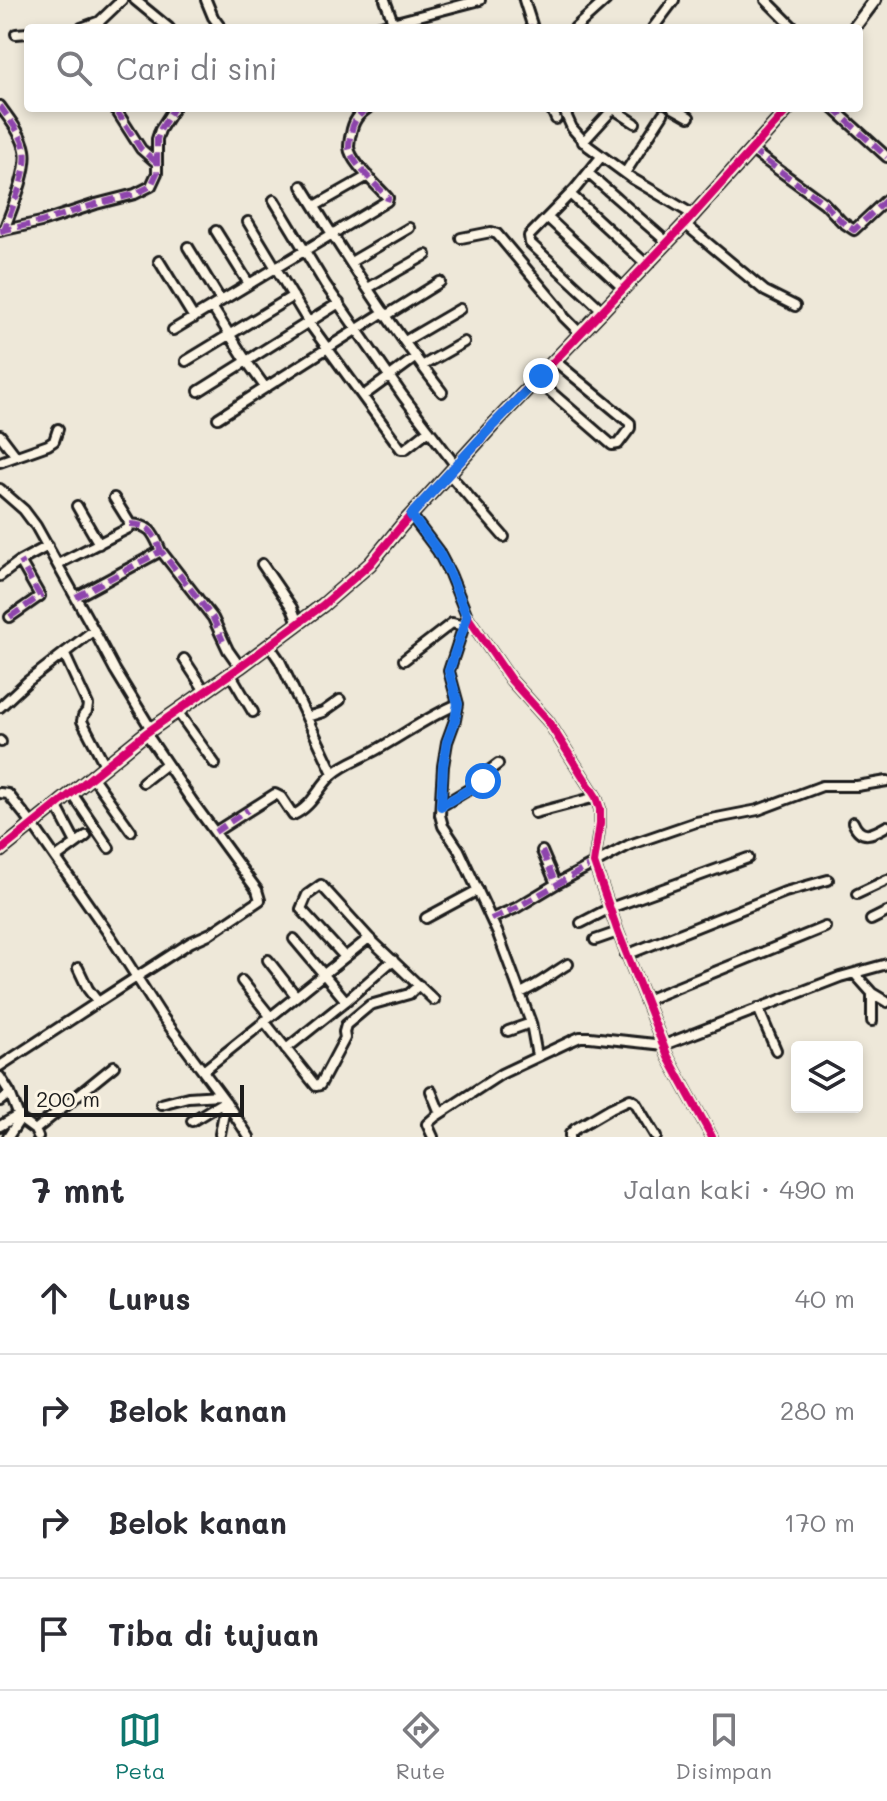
<!DOCTYPE html>
<html lang="id">
<head>
<meta charset="utf-8">
<style>
	:root { --surface:#fff; --page:#f7f7f7; --text:#2b2b33; --muted:#7c7c81; --line:#e1e1e2; --accent:#0f766e }
	body { margin:0; font-family:Mali,sans-serif; background:var(--page); color:var(--text) }
	.controls { position:absolute; right:24px; bottom:24px; display:grid; overflow:hidden; border-radius:8px; box-shadow:0 4px 12px #0003 }
	.controls button { width:72px; height:72px; display:grid; place-items:center; padding:0; border:0; border-bottom:2px solid var(--line); background:var(--surface); color:var(--text); font:40px sans-serif }
	.scale { position:absolute; left:24px; bottom:20px; width:220px; box-sizing:border-box; padding-left:8px; border:4px solid #1c1c1c; border-top:0; font-size:22px; line-height:28px; white-space:nowrap; color:#1c1c1c; -webkit-text-stroke:6px #fcf5e5; paint-order:stroke }
	.stop { position:absolute; width:24px; height:24px; margin:-18px; border:6px solid #1a73e8; border-radius:50%; background:#fff }
	.stop.end { background:#1a73e8; border-color:#fff; box-shadow:0 2px 8px #0008 }
	.list { margin:0; padding:0; list-style:none }
	h2 { display:flex; justify-content:space-between; align-items:center; height:104px; margin:0; padding:0 32px; font-size:34px }
	h2 small { font-size:26px; font-weight:400; color:var(--muted) }
	.list li { display:grid; grid-template-columns:52px 1fr auto; gap:24px; align-items:center; box-sizing:border-box; height:112px; padding:0 32px; border-top:2px solid var(--line) }
	.list b { display:block; font-size:30px; white-space:nowrap }
	.list em { font-size:26px; font-style:normal; color:var(--muted) }
	.icon { flex:none; width:44px; height:44px; fill:none; stroke:currentColor; stroke-width:2; stroke-linecap:round; stroke-linejoin:round }
	.map { position:relative; flex:none; width:887px; height:1137px; overflow:hidden }
	.search { position:absolute; background:var(--surface); box-shadow:0 4px 12px #0003; left:24px; right:24px; top:24px; height:88px; display:flex; align-items:center; gap:20px; box-sizing:border-box; padding:0 28px; border-radius:8px; color:var(--muted); font-size:30px }
	.sheet { height:552px; background:var(--surface) }
	nav { display:flex; justify-content:space-around; align-items:center; box-sizing:border-box; height:112px; border-top:2px solid var(--line); background:var(--surface); font-size:22px; color:var(--muted) }
	nav a { display:grid; justify-items:center; gap:4px }
	nav .on { color:var(--accent) }
	.map>svg:first-child { display:block }
</style>
</head>
<body>
<div class="map">
<svg width="887" height="1137" viewBox="0 0 887 1137">
	<rect width="100%" height="100%" fill="#eee8d9"/>
	<filter id="ink" filterUnits="userSpaceOnUse"><feTurbulence type="fractalNoise" baseFrequency=".0125" numOctaves="2"/><feDisplacementMap in="SourceGraphic" scale="16" xChannelSelector="R" yChannelSelector="G"/><feConvolveMatrix kernelMatrix="1 2 1 2 8 2 1 2 1" color-interpolation-filters="sRGB"/></filter>
	<g filter="url(#ink)">
		<g fill="none" stroke-linecap="round" stroke-linejoin="round">
			<g stroke="#1c1c1c" stroke-width="14">
				<path id="minor" d="M135,0L169,28
					M206,0L213,17L221,28
					M385,0L393,22
					M524,0L533,28
					M766,0L794,28
					M81,28L100,21L122,0
					M373,28L480,0
					M575,28L606,0
					M653,28L674,0
					M16,34L28,33
					M0,106C9,119 22,134 25,150C29,170 11,211 4,230
					M551,108L556,119
					M563,108L572,128L588,146L633,179L692,214
					M612,108L635,123
					M673,108L689,117
					M833,108L887,157
					M116,110L141,149L157,163
					M583,142L614,108
					M751,150L824,203L842,222L854,230L887,199
					M601,157L575,189L529,236L530,243L603,311
					M588,173L667,242
					M625,173L663,114
					M302,186C345,256 391,327 442,392
					M570,194L646,264
					M274,200L325,284L403,396L456,466
					M315,206L368,176
					M548,218L623,288
					M248,222L309,323L401,449H405L429,430
					M685,224L765,291L795,306
					M0,231L41,222L96,204L135,194L151,186L157,173V139L160,130L174,108
					M216,231L249,284
					M461,238L491,232L497,234L559,308L564,317L581,334
					M188,247L221,301
					M159,261L194,318
					M351,262L409,228
					M368,288L426,255
					M212,307L247,362L265,387
					M387,315L440,282
					M173,330L387,201L388,198C378,186 350,162 349,147C349,145 350,135 351,134C353,121 358,115 368,108
					M405,341L460,309
					M186,361L293,296
					M422,366L464,342
					M537,380L612,445L618,444L630,428V423L555,361
					M199,391L339,303
					M363,396L416,357
					M218,418L384,312
					M0,435L16,456
					M0,462L48,445L54,441L58,429
					M449,474L504,537
					M0,489L24,510L36,526L90,623L115,670L151,729
					M77,506L99,544
					M411,515L438,551L450,574L467,616L449,671L458,704L455,720L447,742L443,766L440,815L443,826L459,850L498,934L531,1023L537,1056
					M130,524C151,525 153,533 161,551
					M58,564L129,528V522L114,498
					M262,564L292,608L298,623
					M0,576L20,561L48,546
					M76,597L161,551L213,618L228,650L240,667
					M467,616L511,680L548,721L596,797L600,809V824L594,863L618,932L668,1057L712,1137
					M10,617L40,596L20,561
					M269,645L280,661L333,773
					M64,653L88,705L87,711L83,716L82,721L105,765
					M184,659L205,691
					M404,660L452,623L464,626
					M230,673L253,712
					M0,707L28,681L94,630
					M177,711L215,764
					M307,717L323,712L340,700
					M0,741L1,742
					M92,776L131,831
					M143,782L166,764
					M71,792L109,848
					M0,793L8,794L33,825L113,940L161,1015L226,1102L249,1137
					M56,805L76,843
					M441,806L483,781L490,770L498,764
					M535,813L596,797
					M853,822C861,841 873,834 887,826
					M215,832L275,794L281,797L293,815C312,807 318,788 332,775C343,764 362,758 376,750C403,735 429,716 458,704
					M542,851L556,884
					M56,858L86,836
					M857,894L887,880
					M426,918L478,890
					M491,919L516,908L556,884L629,845L696,822L758,810L822,786H857L887,781
					M871,920L887,912
					M581,923L610,908L748,858
					M595,940L618,932
					M626,955L785,892L828,880
					M345,957L301,909L307,895L321,885L369,938
					M268,960L296,996
					M78,968L88,989L98,1002L191,942L211,933L260,900L257,890L192,801L146,733
					M855,974L872,993L887,1002
					M242,981L270,1016
					M520,993C538,986 551,974 568,964
					M646,1000L825,927
					M346,1001L393,960
					M758,1008L776,1050
					M264,1021L316,1086L320,1085L345,1038L344,1032L346,1025L370,1005L409,994L419,985
					M872,1021V993
					M508,1031L531,1023
					M286,1049L346,1001L294,939
					M0,1066L98,1002
					M203,1071L369,938L434,1000
					M0,1077L10,1093L0,1101
					M431,1091L440,1113
					M10,1093L20,1119L35,1130L38,1137
					M161,1104L188,1097L220,1095
					M192,1121L225,1101
					M0,1126L19,1115
					M35,1130L114,1066
					M220,1134L226,1102
					M8,1137L20,1119
					M433,1137L427,1124L435,1117L501,1074L571,1041L580,1037H590L664,1045L840,977L887,964
					M570,1137V1134L575,1129L611,1108L630,1099L635,1102L656,1137"/>
			</g>
			<g stroke="#1c1c1c" stroke-width="16">
				<path id="tertiary" d="M854,28L875,0
					M0,851L146,733L240,667L323,605L370,564L402,525L493,425L685,224L789,108"/>
			</g>
			<use href="#minor" stroke="#fcf5e5" stroke-width="8"/>
			<use href="#tertiary" stroke="#fcf5e5" stroke-width="10"/>
			<path stroke="#8e44ad" stroke-width="6" stroke-dasharray="12 6" stroke-linecap="butt" d="M376,27V28
				M528,28L533,27
				M0,106C9,119 22,134 25,150C29,170 11,211 4,230
				M368,108C358,115 353,121 351,134C350,135 349,145 349,147C350,162 378,186 388,198L387,201
				M833,108L887,157
				M116,110L141,149L157,163
				M751,150L824,203L842,222L854,230L887,199
				M0,231L41,222L96,204L135,194L151,186L157,173V139L160,130L174,108
				M130,524C151,525 153,533 161,551
				M76,597L161,551L213,618L223,641
				M10,617L40,596L20,561
				M215,832L248,810
				M542,851L556,884
				M491,919L516,908L594,863"/>
			<g stroke="#fcf5e5" stroke-width="13">
				<path id="cycleway" d="M467,616L511,680L548,721L596,797L600,809V824L594,863L618,932L668,1057L712,1137
					M0,851L146,733L240,667L323,605L370,564L402,525L493,425L685,224L789,108"/>
			</g>
			<use href="#cycleway" stroke="#d6006c" stroke-width="8"/>
		</g>
	</g>
	<g fill="none" stroke-linecap="round" stroke-linejoin="round" filter="url(#ink)">
		<path stroke="#1a73e8" stroke-width="10" d="M483,781L441,806L443,766L447,742L455,720L458,704L449,671L467,616L450,574L438,551L411,515L493,425L541,376"/>
	</g>
</svg>
<div class="controls">
<button><svg class="icon" aria-label="layers" viewBox="0 0 24 24"><path d="M12 4l9 5-9 5-9-5zM3 14l9 5 9-5"/></svg></button>
</div>
<div class="scale">200 m</div>
<div class="stop" style="left:483px;top:781px"></div>
<div class="stop end" style="left:541px;top:376px"></div>
<div class="search"><svg class="icon" aria-label="search" viewBox="0 0 24 24"><circle cx="10" cy="10" r="6"/><path d="M15 15l6 6"/></svg>Cari di sini</div>
</div>
<section class="sheet">
<h2>7 mnt<small>Jalan kaki · 490 m</small></h2>
<ul class="list">
<li><svg class="icon" aria-label="ahead" viewBox="0 0 24 24"><path d="M12 20V5M6 11l6-6 6 6"/></svg><div><b>Lurus</b></div><em>40 m</em></li>
<li><svg class="icon" aria-label="right" viewBox="0 0 24 24"><path d="M7 20v-9h11M14 6l5 5-5 5"/></svg><div><b>Belok kanan</b></div><em>280 m</em></li>
<li><svg class="icon" aria-label="right" viewBox="0 0 24 24"><path d="M7 20v-9h11M14 6l5 5-5 5"/></svg><div><b>Belok kanan</b></div><em>170 m</em></li>
<li><svg class="icon" aria-label="arrive" viewBox="0 0 24 24"><path d="M6 21V4h12l-3 4 3 4H6"/></svg><div><b>Tiba di tujuan</b></div></li>
</ul>
</section>
<nav>
<a class="on"><svg class="icon" aria-label="map" viewBox="0 0 24 24"><path d="M3 6l6-2 6 2 6-2v14l-6 2-6-2-6 2zM9 4v14M15 6v14"/></svg>Peta</a>
<a><svg class="icon" aria-label="directions" viewBox="0 0 24 24"><path d="M12 3l9 9-9 9-9-9zM9 14v-3h6M13 9l2 2-2 2"/></svg>Rute</a>
<a><svg class="icon" aria-label="saved" viewBox="0 0 24 24"><path d="M7 4h10v16l-5-4-5 4z"/></svg>Disimpan</a>
</nav>
</body>
</html>
